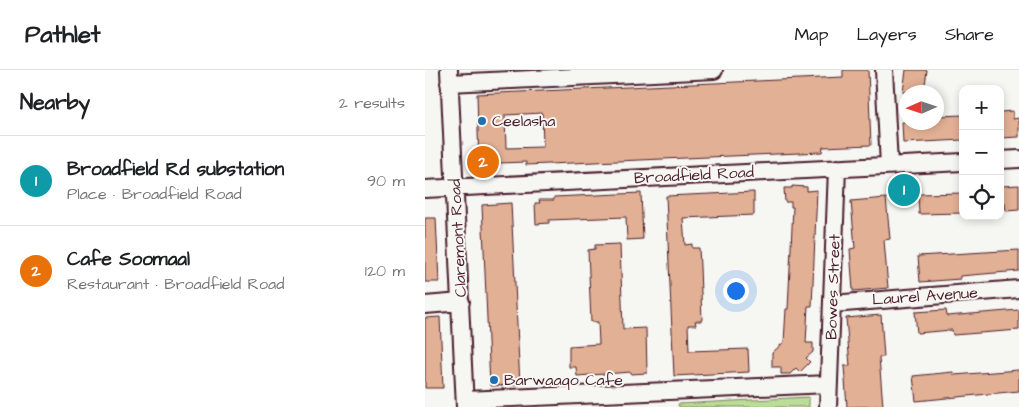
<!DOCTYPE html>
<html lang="en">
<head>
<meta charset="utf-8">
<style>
	:root { --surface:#fff; --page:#f6f6f6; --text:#202124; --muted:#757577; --line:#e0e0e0; --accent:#0b8043 }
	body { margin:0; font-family:"Architects Daughter",sans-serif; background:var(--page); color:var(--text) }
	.controls { position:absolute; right:15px; top:15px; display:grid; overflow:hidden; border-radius:10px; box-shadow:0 2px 8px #0003 }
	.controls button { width:45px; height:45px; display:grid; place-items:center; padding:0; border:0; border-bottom:1px solid var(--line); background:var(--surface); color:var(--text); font:25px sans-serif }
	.compass { position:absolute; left:474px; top:15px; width:45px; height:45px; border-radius:50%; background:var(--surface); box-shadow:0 2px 8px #0003; rotate:267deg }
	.you { position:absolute; left:310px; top:220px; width:18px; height:18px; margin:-12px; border:4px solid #fff; border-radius:50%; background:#1a73e8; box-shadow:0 0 0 8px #1a73e833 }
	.badge { display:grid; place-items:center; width:32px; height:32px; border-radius:50%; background:var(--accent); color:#fff; font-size:16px; font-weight:700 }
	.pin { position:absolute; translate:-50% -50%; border:2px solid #fff; box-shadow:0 1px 5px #0006 }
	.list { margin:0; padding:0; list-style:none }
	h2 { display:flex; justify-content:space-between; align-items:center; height:65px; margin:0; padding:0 20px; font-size:21px }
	h2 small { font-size:16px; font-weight:400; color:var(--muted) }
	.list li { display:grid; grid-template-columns:32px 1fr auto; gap:15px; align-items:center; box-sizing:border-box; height:90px; padding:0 20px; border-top:1px solid var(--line) }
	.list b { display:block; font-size:19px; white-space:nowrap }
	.list p { margin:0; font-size:16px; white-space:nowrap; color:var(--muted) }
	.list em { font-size:16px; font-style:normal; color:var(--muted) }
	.icon { flex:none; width:28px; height:28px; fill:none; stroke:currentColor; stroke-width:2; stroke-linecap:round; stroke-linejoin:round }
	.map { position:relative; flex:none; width:594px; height:337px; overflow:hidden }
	header { display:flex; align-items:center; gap:30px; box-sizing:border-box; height:70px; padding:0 25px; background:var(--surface); border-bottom:1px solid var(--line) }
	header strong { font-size:24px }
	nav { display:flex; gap:28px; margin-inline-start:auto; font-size:18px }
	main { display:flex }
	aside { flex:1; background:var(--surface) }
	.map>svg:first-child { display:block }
</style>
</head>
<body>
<header>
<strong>Pathlet</strong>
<nav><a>Map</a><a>Layers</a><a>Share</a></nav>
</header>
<main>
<aside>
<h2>Nearby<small>2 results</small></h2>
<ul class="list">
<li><span class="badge" style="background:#0f9aa8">1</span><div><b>Broadfield Rd substation</b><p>Place · Broadfield Road</p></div><em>90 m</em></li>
<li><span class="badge" style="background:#e8710a">2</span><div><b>Cafe Soomaal</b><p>Restaurant · Broadfield Road</p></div><em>120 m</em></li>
</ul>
</aside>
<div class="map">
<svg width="594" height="337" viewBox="0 0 594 337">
	<rect width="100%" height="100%" fill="#f6f6f2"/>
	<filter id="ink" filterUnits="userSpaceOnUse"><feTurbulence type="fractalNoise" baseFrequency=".02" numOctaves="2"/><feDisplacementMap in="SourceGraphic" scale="10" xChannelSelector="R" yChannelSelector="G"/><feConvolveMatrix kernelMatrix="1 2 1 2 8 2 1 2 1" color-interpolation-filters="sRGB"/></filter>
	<g filter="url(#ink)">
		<path fill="#badd97" stroke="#827e61" d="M384,327V337H254L253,334Z"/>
		<path fill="#e2b094" stroke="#4a1f2b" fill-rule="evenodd" d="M418,0H443L446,75L398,77L397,82L101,95V92L74,93V96L54,97L52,24L418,7ZM117,43L118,77L81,78L80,45Z
			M481,0H502L499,22H478Z
			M588,41V49L594,48V67L575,68V42Z
			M538,45V70L478,73L477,52H512V46Z
			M594,115V140L581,141L580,133H577L576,116Z
			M367,116L382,117V121L392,120L387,236H383L381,273H388V282L381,288L385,292L375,302L371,298L365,304H356V297H347V283L359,272L361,239H363L368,137H366V132H360L359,118H367Z
			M329,122V145L258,148L260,175L267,174V178H274L275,196L277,251H270L271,255H263L264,281L323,279L324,302L249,306L241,126Z
			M216,123L218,169L202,170L201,147L124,150V153L111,154L110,133H115L114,130H129V127Z
			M538,123V143L494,144L493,124Z
			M461,128L465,169L459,170L463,218L428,221L425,179L430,178L426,131Z
			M86,133L95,315L65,316L57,135Z
			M0,148H11L14,212H0Z
			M195,174L198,259L221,258L222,303L206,304V302L152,306L151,297H144V276L174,274L173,252H166L163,180L170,179V175Z
			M594,180V201L535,206V209L495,212L493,186Z
			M521,240L522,246L594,240V260L528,265L527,260L492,263L490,242Z
			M456,245L459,287H454L458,336L422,337L419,296H425L421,248Z
			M15,247L18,318H0V248Z
			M594,300V321L491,331L488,306L528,302L529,305Z"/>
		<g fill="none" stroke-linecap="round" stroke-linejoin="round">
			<g stroke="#4a1f2b" stroke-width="20">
				<path id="minor" d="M24,0L40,337
					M459,0L464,95
					M24,13L289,0
					M575,90L594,89
					M0,119L538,92
					M407,234L594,219
					M0,235L36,232
					M40,330L404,314
					M403,337L412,98"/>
			</g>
			<use href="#minor" stroke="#f6f6f2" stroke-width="16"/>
		</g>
	</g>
	<g fill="#1f6fb2" stroke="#f6f6f2" stroke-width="2">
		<circle cx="57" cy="51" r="5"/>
		<circle cx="69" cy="310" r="5"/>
	</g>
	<g text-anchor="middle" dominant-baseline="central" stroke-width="4" stroke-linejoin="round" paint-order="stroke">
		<g font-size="16" fill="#4a1f2b" stroke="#f6f6f2" text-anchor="start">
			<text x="67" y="51">Ceelasha</text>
			<text x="79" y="310">Barwaaqo Cafe</text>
		</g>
		<g font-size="16" fill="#4a1f2b" stroke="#f6f6f2">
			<text transform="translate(269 105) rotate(-3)">Broadfield Road</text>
			<text transform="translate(33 168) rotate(-93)">Claremont Road</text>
			<text transform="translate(408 217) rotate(-88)">Bowes Street</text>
			<text transform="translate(500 226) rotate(-4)">Laurel Avenue</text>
		</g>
	</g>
</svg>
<div class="controls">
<button>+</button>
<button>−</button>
<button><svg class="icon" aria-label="locate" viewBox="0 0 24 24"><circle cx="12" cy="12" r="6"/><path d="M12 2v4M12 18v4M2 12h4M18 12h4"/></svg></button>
</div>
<svg class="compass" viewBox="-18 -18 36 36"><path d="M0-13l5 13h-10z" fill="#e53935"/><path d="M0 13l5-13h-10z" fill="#757577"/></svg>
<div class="you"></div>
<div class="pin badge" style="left:479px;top:120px;background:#0f9aa8">1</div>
<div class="pin badge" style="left:58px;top:92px;background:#e8710a">2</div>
</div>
</main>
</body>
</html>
